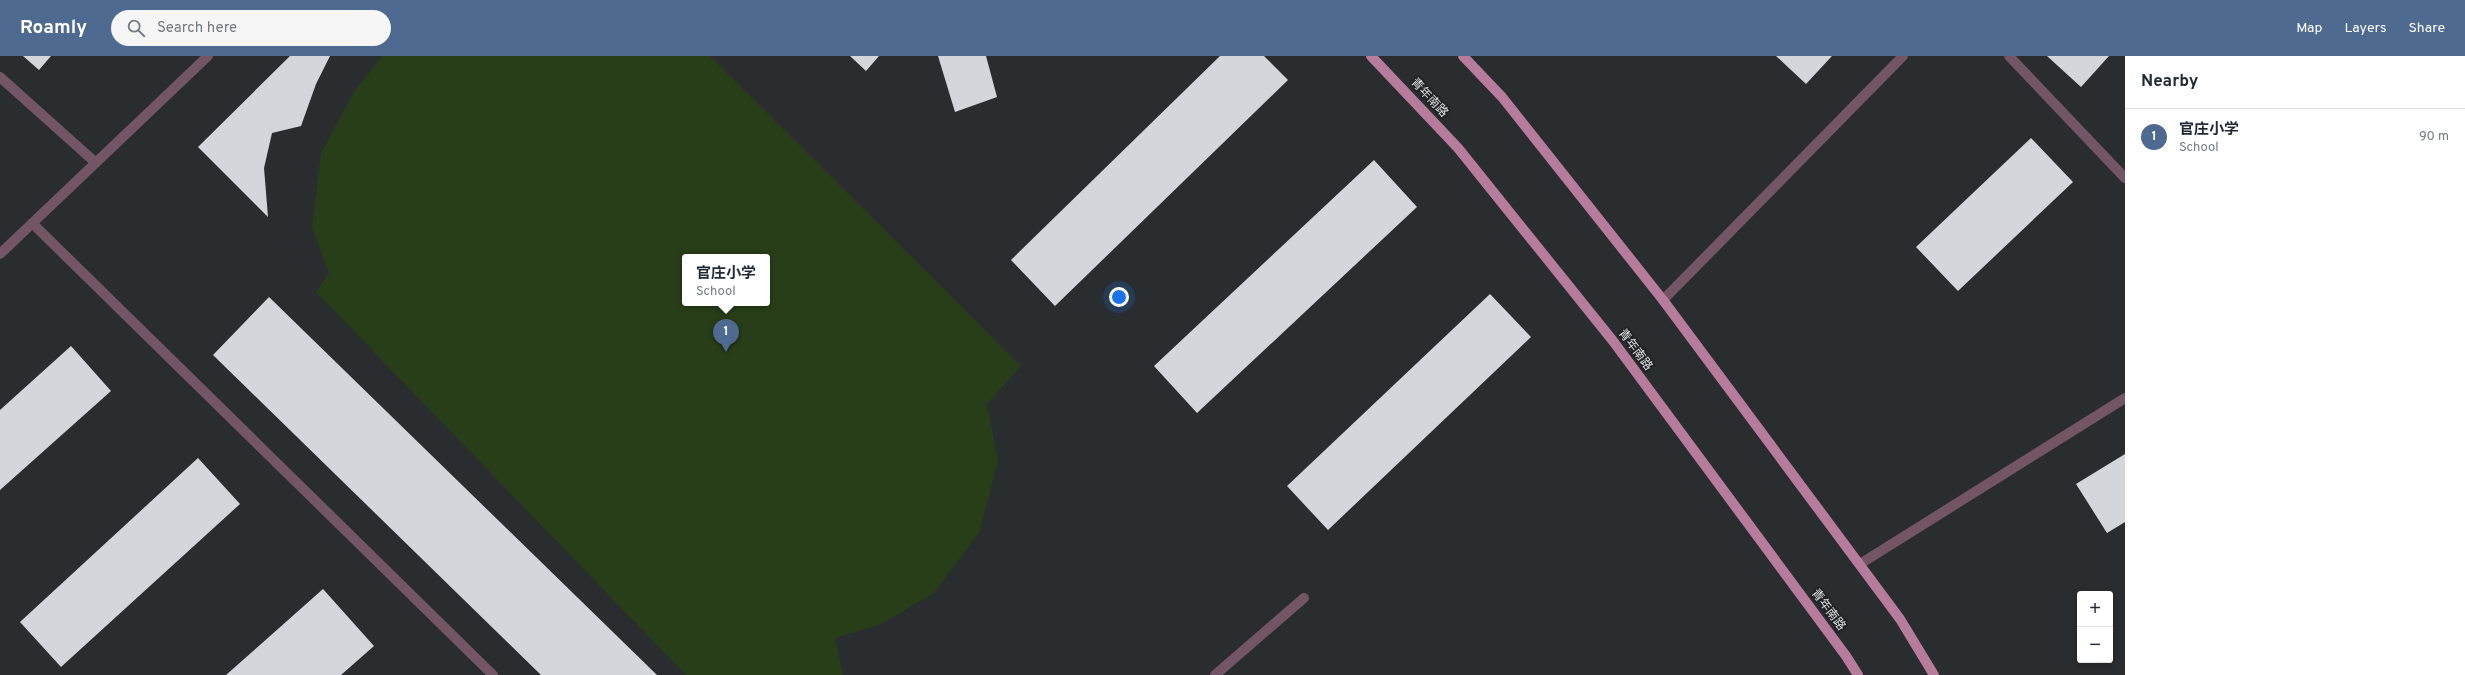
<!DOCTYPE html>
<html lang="en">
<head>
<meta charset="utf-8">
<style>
	:root { --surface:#fff; --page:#f6f6f7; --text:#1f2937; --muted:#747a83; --line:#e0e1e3; --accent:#4f6a90 }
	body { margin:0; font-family:Overpass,"Noto Sans SC",sans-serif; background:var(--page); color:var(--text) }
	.controls { position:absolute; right:12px; bottom:12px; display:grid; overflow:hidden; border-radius:4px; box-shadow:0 2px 6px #0003 }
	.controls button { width:36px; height:36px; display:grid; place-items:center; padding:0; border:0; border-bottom:1px solid var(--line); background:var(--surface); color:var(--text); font:20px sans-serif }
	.you { position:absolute; left:1119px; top:241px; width:14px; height:14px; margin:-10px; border:3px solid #fff; border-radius:50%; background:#1a73e8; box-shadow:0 0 0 6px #1a73e833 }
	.badge { display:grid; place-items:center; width:26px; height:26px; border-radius:50%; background:var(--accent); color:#fff; font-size:13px; font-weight:700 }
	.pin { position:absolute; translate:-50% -33px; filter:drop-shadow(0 1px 2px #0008) }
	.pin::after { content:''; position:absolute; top:21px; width:14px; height:12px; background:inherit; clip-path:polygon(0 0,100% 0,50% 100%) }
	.popup { position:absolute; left:682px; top:198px; width:88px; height:52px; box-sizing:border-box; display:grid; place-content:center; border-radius:4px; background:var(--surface); filter:drop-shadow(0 1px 3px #0005); font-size:13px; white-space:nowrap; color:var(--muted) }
	.popup b { font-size:15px; color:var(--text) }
	.popup::after { content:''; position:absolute; left:50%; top:100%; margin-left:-8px; border:8px solid transparent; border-top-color:var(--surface) }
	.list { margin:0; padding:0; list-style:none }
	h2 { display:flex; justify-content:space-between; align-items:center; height:52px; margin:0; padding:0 16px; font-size:17px }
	h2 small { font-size:13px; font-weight:400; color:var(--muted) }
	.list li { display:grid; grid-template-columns:26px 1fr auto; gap:12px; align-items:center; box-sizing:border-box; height:56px; padding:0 16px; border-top:1px solid var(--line) }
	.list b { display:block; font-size:15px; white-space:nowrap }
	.list p { margin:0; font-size:13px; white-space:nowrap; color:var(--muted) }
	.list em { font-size:13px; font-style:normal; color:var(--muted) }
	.icon { flex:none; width:22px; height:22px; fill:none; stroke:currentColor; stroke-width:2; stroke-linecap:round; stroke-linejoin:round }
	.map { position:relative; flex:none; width:2125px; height:619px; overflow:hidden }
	header { display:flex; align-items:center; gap:24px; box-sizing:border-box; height:56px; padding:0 20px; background:var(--accent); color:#fff }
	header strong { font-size:19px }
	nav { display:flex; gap:22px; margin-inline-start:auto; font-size:14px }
	.search { width:280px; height:36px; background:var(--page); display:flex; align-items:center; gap:10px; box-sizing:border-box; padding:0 14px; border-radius:22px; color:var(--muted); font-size:15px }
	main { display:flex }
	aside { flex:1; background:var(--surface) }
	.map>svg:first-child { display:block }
</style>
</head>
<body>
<header>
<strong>Roamly</strong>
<div class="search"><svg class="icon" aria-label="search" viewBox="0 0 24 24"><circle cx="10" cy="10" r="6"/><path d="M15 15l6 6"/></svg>Search here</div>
<nav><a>Map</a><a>Layers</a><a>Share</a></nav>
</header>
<main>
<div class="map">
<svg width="2125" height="619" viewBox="0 0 2125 619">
	<rect width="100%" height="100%" fill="#2a2d30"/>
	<path fill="#283e18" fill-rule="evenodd" d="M382,0H710L1021,310L987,348L998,405L979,477L934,537L879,569L835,582L843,619H686L316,236L329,217L312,172L321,97L354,36ZM685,201H767V247H685Z"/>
	<path fill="#d3d7dc" d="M23,0H51L39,14Z
		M290,0H330L316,28L301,70L272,77L264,112L268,161L198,91Z
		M850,0H879L866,15Z
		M938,0H986L997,41L955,56Z
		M1220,0H1264L1288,24L1055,250L1011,204Z
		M1776,0H1832L1806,28Z
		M2047,0H2109L2081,31Z
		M2031,82L2073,126L1958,235L1916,191Z
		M1374,104L1417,151L1197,357L1154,310Z
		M1490,238L1531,281L1328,474L1287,430Z
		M269,241L657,619H541L213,299Z
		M71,290L111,335L0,434V354Z
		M2125,398V466L2107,477L2076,428Z
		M198,402L240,448L61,611L20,566Z
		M323,533L374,590L341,619H226Z"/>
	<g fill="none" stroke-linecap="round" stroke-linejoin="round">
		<path stroke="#735565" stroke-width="10" d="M2009,0L2125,122
			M0,21L96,107
			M32,167L493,619
			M0,198L208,0
			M1663,244L1903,0
			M1860,508L2125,342
			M1215,619L1304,542"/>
		<path stroke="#b77c9c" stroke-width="10" d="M1371,0L1458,92L1613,285L1846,600L1858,619
			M1463,0L1502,41L1663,244L1900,563L1934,619"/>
	</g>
	<g text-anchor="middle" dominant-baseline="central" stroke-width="4" stroke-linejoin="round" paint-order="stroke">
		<g font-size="12" fill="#dee0e3" stroke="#202327">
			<text transform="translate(1429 42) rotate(47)">青年南路</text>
			<text transform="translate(1635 294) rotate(53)">青年南路</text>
			<text transform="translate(1828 554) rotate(53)">青年南路</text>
		</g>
	</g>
</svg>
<div class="controls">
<button>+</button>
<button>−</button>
</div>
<div class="you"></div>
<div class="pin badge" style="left:726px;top:296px">1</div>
<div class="popup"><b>官庄小学</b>School</div>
</div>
<aside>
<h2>Nearby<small></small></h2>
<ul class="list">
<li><span class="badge">1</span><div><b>官庄小学</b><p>School</p></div><em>90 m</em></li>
</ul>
</aside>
</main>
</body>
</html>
